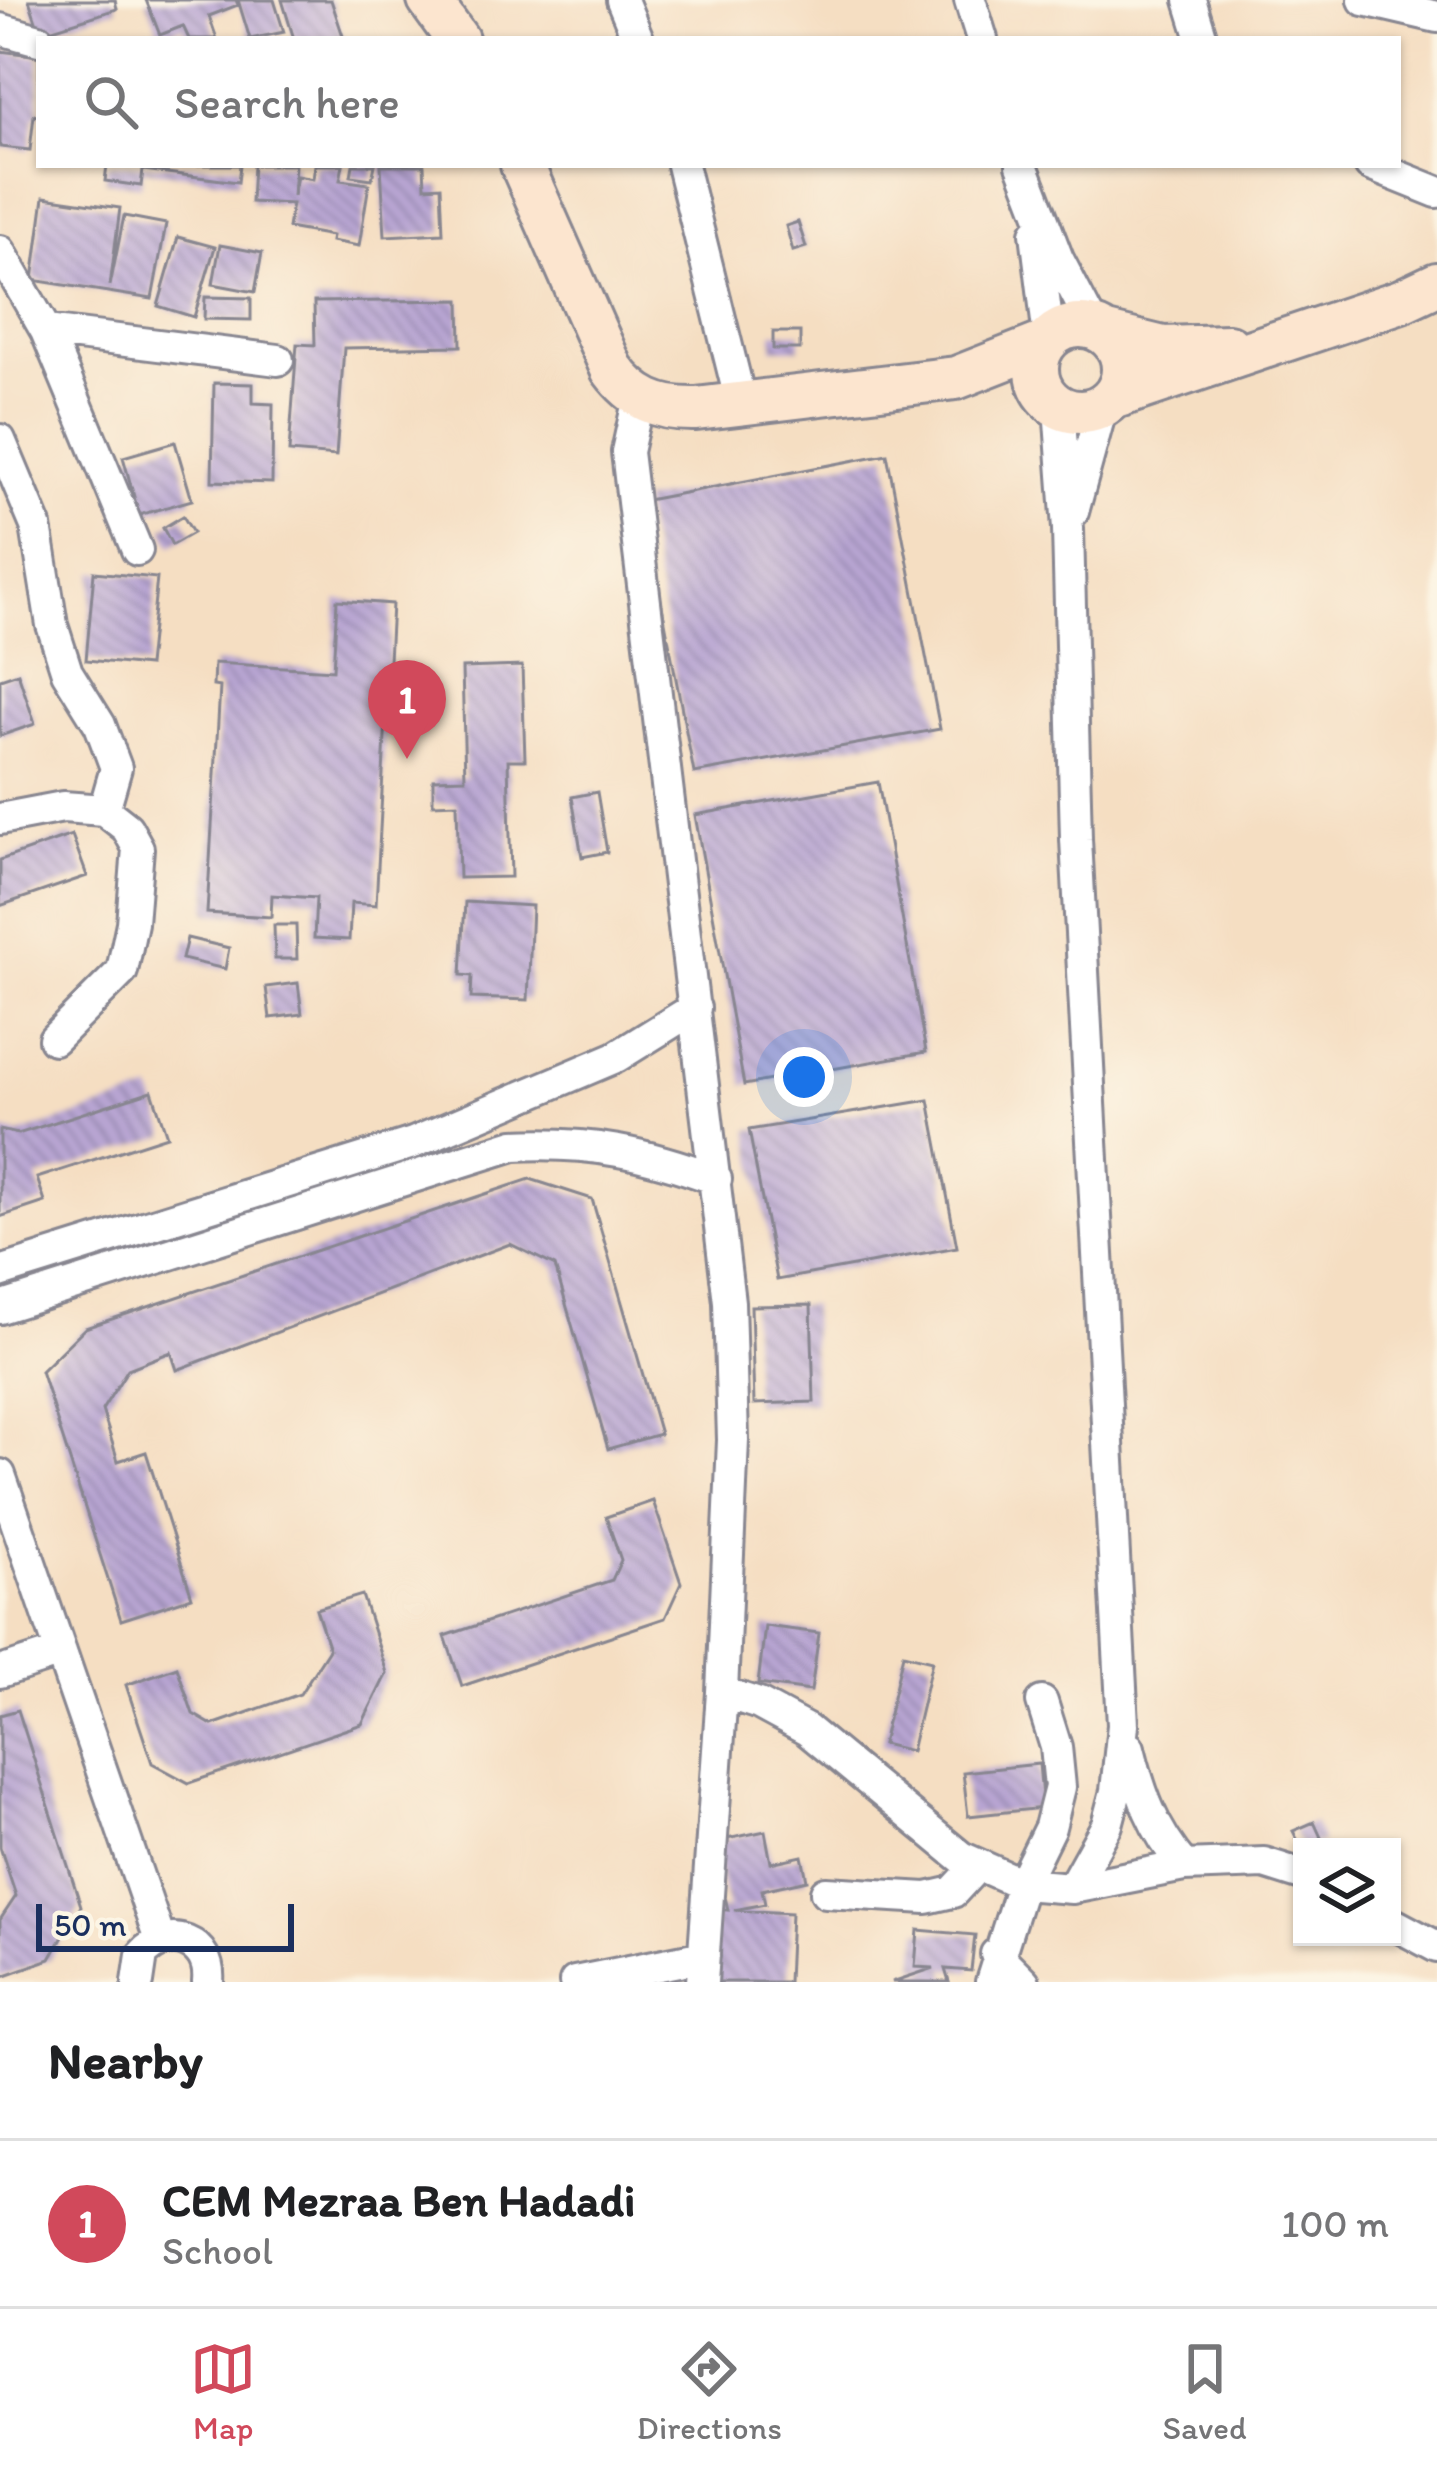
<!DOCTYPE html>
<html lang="en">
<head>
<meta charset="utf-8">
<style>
	:root { --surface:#fff; --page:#f2f2f2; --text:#202124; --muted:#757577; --line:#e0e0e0; --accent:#d1495b }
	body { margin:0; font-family:Itim,sans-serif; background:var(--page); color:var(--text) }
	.controls { position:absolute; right:36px; bottom:36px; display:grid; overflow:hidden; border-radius:0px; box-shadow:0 3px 9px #0004 }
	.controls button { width:108px; height:108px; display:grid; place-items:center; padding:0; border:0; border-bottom:3px solid var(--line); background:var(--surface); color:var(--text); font:60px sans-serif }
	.scale { position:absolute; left:36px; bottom:30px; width:258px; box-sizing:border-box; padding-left:12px; border:6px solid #1b2f5e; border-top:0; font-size:33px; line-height:42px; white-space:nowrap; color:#1b2f5e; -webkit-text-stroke:9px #fcf5e5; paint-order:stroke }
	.you { position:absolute; left:804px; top:1077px; width:42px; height:42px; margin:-30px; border:9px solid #fff; border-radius:50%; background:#1a73e8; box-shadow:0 0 0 18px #1a73e833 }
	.badge { display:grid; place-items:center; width:78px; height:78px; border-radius:50%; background:var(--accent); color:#fff; font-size:39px; font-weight:700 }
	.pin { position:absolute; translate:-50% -99px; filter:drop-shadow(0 3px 6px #0008) }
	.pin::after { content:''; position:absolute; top:63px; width:42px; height:36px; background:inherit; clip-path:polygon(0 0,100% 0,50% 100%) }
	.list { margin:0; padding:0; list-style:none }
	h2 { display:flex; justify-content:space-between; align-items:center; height:156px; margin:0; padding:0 48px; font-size:51px }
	h2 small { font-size:39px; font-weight:400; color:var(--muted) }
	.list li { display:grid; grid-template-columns:78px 1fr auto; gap:36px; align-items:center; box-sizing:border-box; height:168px; padding:0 48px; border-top:3px solid var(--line) }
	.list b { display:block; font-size:45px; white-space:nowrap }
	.list p { margin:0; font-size:39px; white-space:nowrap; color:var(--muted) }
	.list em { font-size:39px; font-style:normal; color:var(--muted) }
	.icon { flex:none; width:66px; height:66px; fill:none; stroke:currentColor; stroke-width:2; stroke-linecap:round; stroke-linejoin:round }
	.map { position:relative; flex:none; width:1437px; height:1982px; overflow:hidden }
	.search { position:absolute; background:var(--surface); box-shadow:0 3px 9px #0004; left:36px; right:36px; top:36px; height:132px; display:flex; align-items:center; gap:30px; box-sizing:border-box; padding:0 42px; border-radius:0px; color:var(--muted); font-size:45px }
	.sheet { height:324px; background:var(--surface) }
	nav { display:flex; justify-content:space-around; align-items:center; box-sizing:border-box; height:168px; border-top:3px solid var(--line); background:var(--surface); font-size:33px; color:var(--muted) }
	nav a { display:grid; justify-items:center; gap:6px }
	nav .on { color:var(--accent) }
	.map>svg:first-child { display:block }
</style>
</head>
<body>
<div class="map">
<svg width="1437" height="1982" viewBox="0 0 1437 1982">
	<defs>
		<pattern id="building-back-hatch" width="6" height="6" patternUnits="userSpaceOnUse" patternTransform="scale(3)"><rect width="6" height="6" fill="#b8a5d2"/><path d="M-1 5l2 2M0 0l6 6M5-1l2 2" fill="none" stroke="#9587ae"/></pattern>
	</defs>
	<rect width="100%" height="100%" fill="#fcf5e5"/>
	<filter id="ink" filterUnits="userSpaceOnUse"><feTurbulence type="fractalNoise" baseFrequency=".00833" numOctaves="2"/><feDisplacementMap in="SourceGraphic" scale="24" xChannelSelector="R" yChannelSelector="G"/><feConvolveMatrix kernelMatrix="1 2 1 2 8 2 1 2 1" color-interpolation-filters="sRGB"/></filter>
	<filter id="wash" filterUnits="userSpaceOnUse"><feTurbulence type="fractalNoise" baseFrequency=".004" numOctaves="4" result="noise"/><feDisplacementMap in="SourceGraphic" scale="48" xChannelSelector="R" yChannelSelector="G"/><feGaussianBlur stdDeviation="2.7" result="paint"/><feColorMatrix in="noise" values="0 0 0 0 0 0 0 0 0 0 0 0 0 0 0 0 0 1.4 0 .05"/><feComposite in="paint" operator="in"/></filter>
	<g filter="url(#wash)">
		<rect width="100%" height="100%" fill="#f5dec2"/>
		<g id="blocks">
			<path fill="url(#building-back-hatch)" d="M29,0H115L117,9L40,33Z
				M146,0H236L238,5L209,16L217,39H189L183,26L160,35Z
				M238,0H274L284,32L250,39Z
				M282,0H331L344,39H294Z
				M0,51L39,56V116L34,115L30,150L0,147Z
				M107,165H240L238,182L143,170L141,186L105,181Z
				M253,165H295L293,196L297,176L313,179L315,165H343L340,180L369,184L359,246L331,241L332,236L288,228L292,204L251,202Z
				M353,165H375L372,179L351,176Z
				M381,165H424L425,187L441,186L443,233L385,236Z
				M44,197L120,208L110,286L124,216L166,224L152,299L33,280Z
				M798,222L806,247L793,251L786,226Z
				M178,237L215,247L194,317L158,306Z
				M220,245L262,253L255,292L213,284Z
				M205,297L251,298V320L204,319Z
				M460,300L461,346L344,348L336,456L289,452L297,344L315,345L314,302Z
				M773,332H800V349H773Z
				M214,383L253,384V403L273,404L272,483L212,481Z
				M175,442L192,500L139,515L123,457Z
				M887,454L940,729L694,773L642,501Z
				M183,516L193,533L172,545L163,528Z
				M94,572L157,578L148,666L86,660Z
				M337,600L392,604L376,905L351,903L349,940L314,938L316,898L272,895L271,917L207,913L220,687L213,686L214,663L333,670Z
				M522,666L525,760H508L511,877L459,878L457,803L433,804V779L465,778L462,668Z
				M18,673L35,724L0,736V679Z
				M878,782L926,1052L744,1085L695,815Z
				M597,792L607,852L582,857L572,797Z
				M72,835L87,876L0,906V860Z
				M465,902L532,906L528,1000L471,998L472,976L461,975Z
				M274,925H296L297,959H275Z
				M187,938L229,948L225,969L182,959Z
				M298,983L302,1014L270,1018L266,987Z
				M152,1091L167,1136L37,1178L45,1202L0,1217V1130L18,1134Z
				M929,1100L957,1247L777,1280L749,1130Z
				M530,1179L592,1199L660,1434L608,1449L555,1266L510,1244L177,1370L171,1352L128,1369L102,1410L118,1461L146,1452L192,1597L121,1620L41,1371L85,1328Z
				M811,1305L814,1402L754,1404L751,1306Z
				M653,1501L681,1583L665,1618L462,1686L445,1636L612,1580L621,1560L606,1517Z
				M362,1595L387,1673L362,1724L189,1783L152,1763L126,1685L177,1667L193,1714L212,1725L300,1694L329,1649L316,1609Z
				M765,1626L819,1633L811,1691L758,1684Z
				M903,1654L932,1661L911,1751L882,1744Z
				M18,1710L81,1906L50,1959L0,1977V1920L16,1896L0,1847V1715Z
				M1039,1764L1043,1808L968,1816L963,1772Z
				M1314,1822L1323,1842L1301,1847L1293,1831Z
				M765,1831L771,1863L802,1856L807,1880L762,1890L765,1904L734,1910L791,1913L788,1982H712L715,1909L728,1910L713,1842Z
				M918,1930L975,1935L971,1971L945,1969L949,1982H892L934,1968L915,1967Z"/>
		</g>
	</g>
	<g filter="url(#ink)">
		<use href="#blocks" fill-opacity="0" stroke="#888690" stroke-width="3"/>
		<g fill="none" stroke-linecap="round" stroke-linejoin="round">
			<g stroke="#888690" stroke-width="36">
				<path id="street" d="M622,0L638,39
					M970,0L982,39
					M1190,0L1202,39
					M1364,0L1437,17
					M0,29L39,40
					M682,165L741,403
					M1022,165L1058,259L1094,328
					M1370,165L1437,192
					M1036,233L1049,338
					M0,251L46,331L137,550
					M46,331L278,360
					M639,397L627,452L729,1302L733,1440L722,1692L702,1982
					M1059,407L1068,529L1076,839L1123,1725L1116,1791L1107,1825L1072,1888
					M0,440L36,526L52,625L67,672L100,725L116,768L104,810
					M1073,512L1102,407
					M0,819L63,807L104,810L127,828L138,848L132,923L122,971L54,1039
					M0,1272L413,1143L616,1057L695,1008
					M0,1308L514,1145C590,1141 645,1153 716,1179
					M0,1475L160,1940
					M0,1672L61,1652
					M722,1692L759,1704L807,1730L961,1857L1022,1884L1072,1888L1184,1866L1264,1863L1302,1875
					M1129,1748C1140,1793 1153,1830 1184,1866
					M826,1892L927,1898L953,1892L978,1865
					M1392,1923L1437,1947
					M996,1954L1024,1982
					M138,1982L142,1955C168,1924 212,1941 208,1982
					M575,1982L704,1956
					M991,1982L1022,1884L1050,1827L1060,1787L1056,1747L1042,1702"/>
			</g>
			<g stroke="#888690" stroke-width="48">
				<path id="secondary" d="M429,0L457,39
					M522,165L612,369C634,399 659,410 696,409L956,378L1045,343
					M1037 369a43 43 0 1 1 86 0a43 43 0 1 1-86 0Z
					M1106,334L1163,348L1228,346
					M1112,398L1401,301L1437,284"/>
			</g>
			<use href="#street" stroke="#fff" stroke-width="30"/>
			<use href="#secondary" stroke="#fce5cf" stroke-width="42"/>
		</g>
	</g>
</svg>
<div class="controls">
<button><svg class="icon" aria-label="layers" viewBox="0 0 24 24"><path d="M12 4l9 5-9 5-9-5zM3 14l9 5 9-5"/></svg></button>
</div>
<div class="scale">50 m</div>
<div class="you"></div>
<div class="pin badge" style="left:407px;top:759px">1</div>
<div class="search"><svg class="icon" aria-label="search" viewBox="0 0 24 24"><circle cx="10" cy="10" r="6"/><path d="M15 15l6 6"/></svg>Search here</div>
</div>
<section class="sheet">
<h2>Nearby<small></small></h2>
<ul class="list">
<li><span class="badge">1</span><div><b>CEM Mezraa Ben Hadadi</b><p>School</p></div><em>100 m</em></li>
</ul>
</section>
<nav>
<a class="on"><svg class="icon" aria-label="map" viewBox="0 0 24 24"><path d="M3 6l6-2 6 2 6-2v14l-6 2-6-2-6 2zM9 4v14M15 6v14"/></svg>Map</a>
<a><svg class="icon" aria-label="directions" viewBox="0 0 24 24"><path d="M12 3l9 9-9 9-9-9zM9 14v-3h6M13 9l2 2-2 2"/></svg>Directions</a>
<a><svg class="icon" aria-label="saved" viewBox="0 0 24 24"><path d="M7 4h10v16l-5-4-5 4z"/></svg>Saved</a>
</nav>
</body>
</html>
